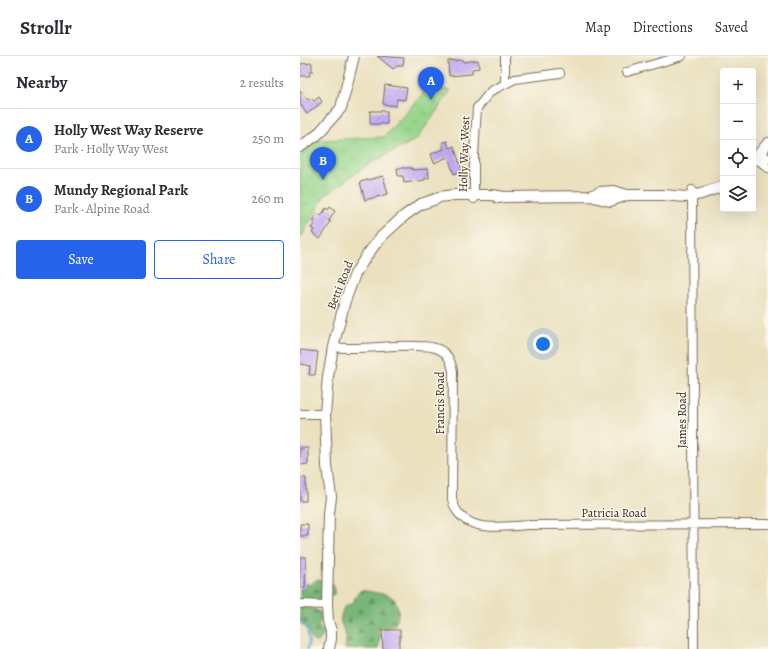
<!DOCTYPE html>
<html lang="en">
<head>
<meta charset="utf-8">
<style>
	:root { --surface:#fff; --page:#f2f2f3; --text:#2b2b33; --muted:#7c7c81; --line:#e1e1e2; --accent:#2563eb }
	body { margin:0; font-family:Alegreya,serif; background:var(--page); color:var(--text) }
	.controls { position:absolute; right:12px; top:12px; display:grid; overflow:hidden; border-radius:4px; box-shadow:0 4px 16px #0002 }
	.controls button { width:36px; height:36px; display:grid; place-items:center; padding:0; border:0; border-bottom:1px solid var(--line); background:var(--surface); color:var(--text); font:20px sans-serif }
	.you { position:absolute; left:243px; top:288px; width:14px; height:14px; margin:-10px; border:3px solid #fff; border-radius:50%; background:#1a73e8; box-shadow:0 0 0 6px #1a73e833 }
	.badge { display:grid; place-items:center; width:26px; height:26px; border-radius:50%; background:var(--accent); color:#fff; font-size:13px; font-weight:700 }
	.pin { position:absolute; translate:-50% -33px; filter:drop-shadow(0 1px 2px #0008) }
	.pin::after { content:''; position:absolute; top:21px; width:14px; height:12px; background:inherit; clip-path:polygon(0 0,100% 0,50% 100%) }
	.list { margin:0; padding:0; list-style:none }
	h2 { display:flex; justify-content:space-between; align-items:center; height:52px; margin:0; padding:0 16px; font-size:17px }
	h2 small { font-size:13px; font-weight:400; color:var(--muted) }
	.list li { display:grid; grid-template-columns:26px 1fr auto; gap:12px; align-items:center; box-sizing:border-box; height:60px; padding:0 16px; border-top:1px solid var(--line) }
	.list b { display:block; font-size:15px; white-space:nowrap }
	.list p { margin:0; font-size:13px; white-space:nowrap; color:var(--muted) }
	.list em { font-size:13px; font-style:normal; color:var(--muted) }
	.actions { display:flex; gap:8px; padding:12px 16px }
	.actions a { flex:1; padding:9px 0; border:1px solid var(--accent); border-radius:4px; text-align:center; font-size:14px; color:var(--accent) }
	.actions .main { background:var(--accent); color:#fff }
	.icon { flex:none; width:22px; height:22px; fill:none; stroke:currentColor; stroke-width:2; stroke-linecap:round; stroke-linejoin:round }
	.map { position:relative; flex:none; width:468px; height:593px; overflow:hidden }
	header { display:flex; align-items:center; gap:24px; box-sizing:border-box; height:56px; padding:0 20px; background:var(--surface); border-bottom:1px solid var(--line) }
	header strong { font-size:19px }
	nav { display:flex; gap:22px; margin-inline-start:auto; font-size:14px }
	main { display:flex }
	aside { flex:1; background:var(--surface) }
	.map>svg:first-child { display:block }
</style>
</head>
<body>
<header>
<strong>Strollr</strong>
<nav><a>Map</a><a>Directions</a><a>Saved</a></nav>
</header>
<main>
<aside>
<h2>Nearby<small>2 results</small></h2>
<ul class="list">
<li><span class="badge">A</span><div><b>Holly West Way Reserve</b><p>Park · Holly Way West</p></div><em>250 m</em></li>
<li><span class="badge">B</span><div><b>Mundy Regional Park</b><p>Park · Alpine Road</p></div><em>260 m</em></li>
</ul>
<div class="actions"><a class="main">Save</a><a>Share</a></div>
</aside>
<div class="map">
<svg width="468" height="593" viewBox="0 0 468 593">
	<defs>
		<pattern id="forest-firs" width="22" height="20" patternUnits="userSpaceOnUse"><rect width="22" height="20" fill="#79b778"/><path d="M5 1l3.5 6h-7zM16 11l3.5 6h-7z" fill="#649562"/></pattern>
		<pattern id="park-crowns" width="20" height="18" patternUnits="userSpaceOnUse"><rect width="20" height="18" fill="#97d68c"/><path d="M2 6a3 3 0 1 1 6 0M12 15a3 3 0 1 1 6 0" fill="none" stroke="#83b878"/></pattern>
		<pattern id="building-hatch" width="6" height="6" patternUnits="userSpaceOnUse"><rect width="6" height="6" fill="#c5abf8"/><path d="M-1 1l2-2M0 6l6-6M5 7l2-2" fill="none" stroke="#a18bc8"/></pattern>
	</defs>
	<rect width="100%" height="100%" fill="#fbf7ec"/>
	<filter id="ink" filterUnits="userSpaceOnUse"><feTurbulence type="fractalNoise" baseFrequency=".025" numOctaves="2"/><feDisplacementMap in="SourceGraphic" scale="8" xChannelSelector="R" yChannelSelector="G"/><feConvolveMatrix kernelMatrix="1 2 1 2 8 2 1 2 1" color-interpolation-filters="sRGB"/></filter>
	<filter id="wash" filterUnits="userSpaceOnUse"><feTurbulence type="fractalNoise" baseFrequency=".012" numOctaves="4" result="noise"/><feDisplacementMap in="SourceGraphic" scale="16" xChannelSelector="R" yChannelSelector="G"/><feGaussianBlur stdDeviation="0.9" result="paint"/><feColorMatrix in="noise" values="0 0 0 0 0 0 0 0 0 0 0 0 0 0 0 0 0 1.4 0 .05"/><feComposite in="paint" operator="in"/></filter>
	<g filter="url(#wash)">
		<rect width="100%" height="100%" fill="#ebe1bf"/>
		<path fill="url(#forest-firs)" stroke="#5a704b" d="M16,524H19L33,529C40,542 27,539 22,542C21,543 21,544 20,545C15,547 5,546 0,546V532L2,534L7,527L10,529Z
			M61,534L88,539L94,543L99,554L97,563L95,569L91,571L80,572L78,574L80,581L78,593H45C45,589 47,583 46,580C41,566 38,566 44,551L54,546L55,541Z
			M0,550L11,552L20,556L21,564L18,570L24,576C23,581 19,588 13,585C10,583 11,570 0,564Z"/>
		<path fill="url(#park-crowns)" stroke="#698055" d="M127,33L151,34L117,83L70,107L24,140L0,183V100L19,84L84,81Z"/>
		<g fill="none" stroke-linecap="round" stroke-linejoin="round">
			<path stroke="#57a6d1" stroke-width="2" d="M0,566L7,572L9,586L7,593"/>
		</g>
		<g id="blocks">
			<path fill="url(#building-hatch)" d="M77,0L104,2L103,10H97L93,13Z
				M163,4V6L178,4L179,12L172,13V18L149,20L148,5Z
				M12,7V16H9L10,20H0V8Z
				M85,29L107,32L105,44L97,43L96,50L83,48Z
				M0,34L8,44L11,42L14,45L19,41L22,46L7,58L0,48Z
				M70,55H87V68H70Z
				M147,85L149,92L154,90L162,114L154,118L148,101L134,107L131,98L144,93L142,87Z
				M97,112H112V114L128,113L129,122H125V124L104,127L103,120H98Z
				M83,120L88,138L65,144L60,126Z
				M30,151L35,155L29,165L31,166L20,183L12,177L14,174L11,172L15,167L12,165L17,157L21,160L26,152L28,154Z
				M0,294L18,296L15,319H9L10,310L0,308Z
				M0,392H8V408L0,409Z
				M0,422H6V445H0Z
				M0,468H8V480H0Z
				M0,501H6L5,532H0Z
				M82,574H100V586H99V593H83Z"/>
		</g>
	</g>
	<g filter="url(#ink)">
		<use href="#blocks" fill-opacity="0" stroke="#796a56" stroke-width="1"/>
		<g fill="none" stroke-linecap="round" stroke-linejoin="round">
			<g stroke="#796a56" stroke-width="10">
				<path id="minor" d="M205,0V28
					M327,16L382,0
					M461,96L468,103
					M456,102L468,112
					M392,134L394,593
					M174,143V99L177,52L191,35L215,23L260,17
					M33,291C60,295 89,288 117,290C124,290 132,290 138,293C148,297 151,305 153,315L152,443C160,478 199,471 227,469L468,468
					M0,358H25
					M0,548L27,549"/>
			</g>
			<g stroke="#796a56" stroke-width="12">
				<path id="tertiary" d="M0,91L17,79L41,52L54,0
					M453,105L468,87
					M290,140L300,136L314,135L327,139H364L385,141L401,138L423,130
					M198,142L204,141L290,140L310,145L327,139
					M29,593L31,583V575L28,565L27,549L29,458L31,441L27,410L25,358L28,321L33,291L45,245L55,218L67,199L80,182L104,160L121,148L136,143L139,141L154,139H192L204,141"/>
			</g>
			<use href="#minor" stroke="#fff" stroke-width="8"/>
			<use href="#tertiary" stroke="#fff" stroke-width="10"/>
		</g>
	</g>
	<g text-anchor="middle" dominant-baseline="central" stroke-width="3" stroke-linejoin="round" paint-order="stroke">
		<g font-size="12" fill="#3b2a1e" stroke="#fbf7ec">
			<text transform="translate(164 98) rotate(-88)">Holly Way West</text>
			<text transform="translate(40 229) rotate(-68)">Betti Road</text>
			<text transform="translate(140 347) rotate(-90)">Francis Road</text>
			<text transform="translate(382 364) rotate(-90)">James Road</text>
			<text x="314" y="457">Patricia Road</text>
		</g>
	</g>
</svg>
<div class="controls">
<button>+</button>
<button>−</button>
<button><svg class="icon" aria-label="locate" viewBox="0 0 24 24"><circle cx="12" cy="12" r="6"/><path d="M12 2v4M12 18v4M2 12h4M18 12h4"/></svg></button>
<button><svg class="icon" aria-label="layers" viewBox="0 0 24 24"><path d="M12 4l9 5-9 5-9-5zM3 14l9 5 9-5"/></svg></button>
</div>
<div class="you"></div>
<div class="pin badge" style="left:131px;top:44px">A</div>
<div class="pin badge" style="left:23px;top:124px">B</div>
</div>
</main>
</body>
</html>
